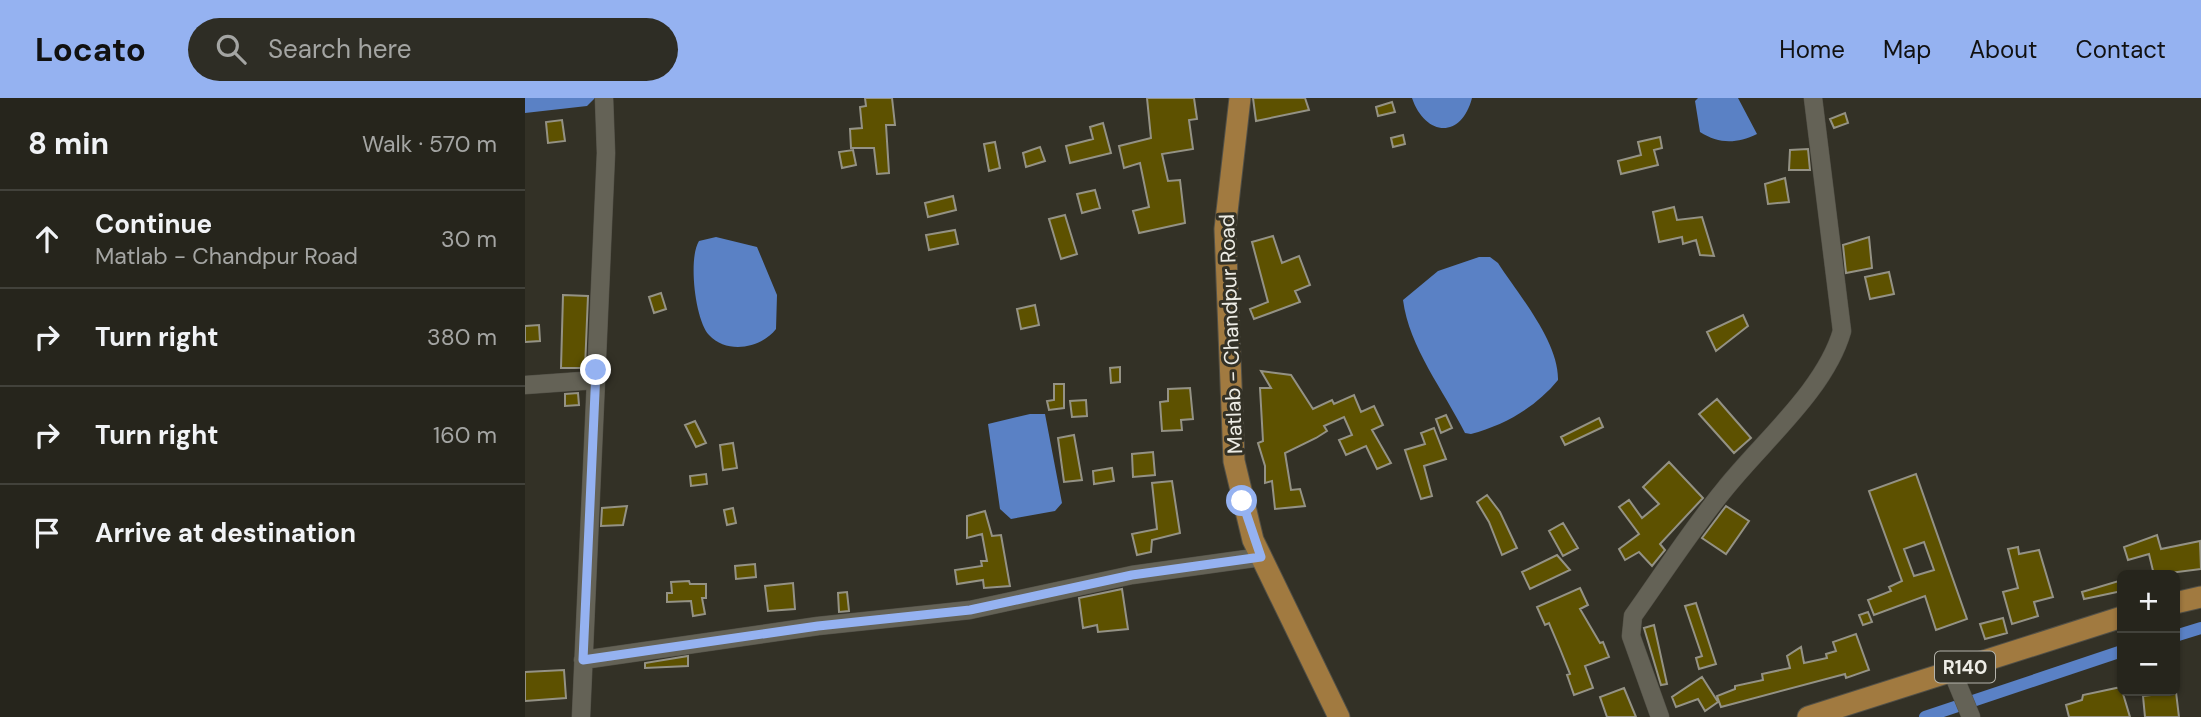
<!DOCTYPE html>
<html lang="en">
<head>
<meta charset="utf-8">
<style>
	:root { --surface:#26251c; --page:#2e2d25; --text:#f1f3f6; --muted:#a4a5a3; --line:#42423b; --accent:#95b2f1 }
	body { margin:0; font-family:"DM Sans",sans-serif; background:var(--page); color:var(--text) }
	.controls { position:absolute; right:21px; bottom:21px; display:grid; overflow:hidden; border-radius:10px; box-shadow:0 2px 5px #0004 }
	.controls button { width:63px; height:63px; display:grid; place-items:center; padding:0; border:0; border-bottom:2px solid var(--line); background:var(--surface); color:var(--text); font:35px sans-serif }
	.stop { position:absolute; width:21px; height:21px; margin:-16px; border:5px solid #95b2f1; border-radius:50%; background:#fff }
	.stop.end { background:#95b2f1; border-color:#fff; box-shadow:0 2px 7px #0008 }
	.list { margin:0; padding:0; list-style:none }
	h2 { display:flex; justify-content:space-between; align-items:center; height:91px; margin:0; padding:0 28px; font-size:30px }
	h2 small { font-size:23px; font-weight:400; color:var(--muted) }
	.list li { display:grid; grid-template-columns:46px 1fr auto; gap:21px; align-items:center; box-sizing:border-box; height:98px; padding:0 28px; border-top:2px solid var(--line) }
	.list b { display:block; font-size:26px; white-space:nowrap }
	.list p { margin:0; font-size:23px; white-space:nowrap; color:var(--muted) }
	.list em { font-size:23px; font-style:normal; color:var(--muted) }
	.icon { flex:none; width:38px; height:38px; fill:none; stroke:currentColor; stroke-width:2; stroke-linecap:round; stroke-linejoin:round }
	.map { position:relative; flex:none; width:1676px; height:619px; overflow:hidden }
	header { display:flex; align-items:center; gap:42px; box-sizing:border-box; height:98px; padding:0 35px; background:var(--accent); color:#111 }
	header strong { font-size:33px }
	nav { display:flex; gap:38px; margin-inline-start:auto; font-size:24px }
	.search { width:490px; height:63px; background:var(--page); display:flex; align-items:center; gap:18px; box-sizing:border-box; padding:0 24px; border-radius:38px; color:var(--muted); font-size:26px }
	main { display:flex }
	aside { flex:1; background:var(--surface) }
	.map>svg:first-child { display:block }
</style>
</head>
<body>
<header>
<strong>Locato</strong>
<div class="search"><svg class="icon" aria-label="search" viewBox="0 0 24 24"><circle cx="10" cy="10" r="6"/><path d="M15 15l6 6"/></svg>Search here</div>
<nav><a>Home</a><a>Map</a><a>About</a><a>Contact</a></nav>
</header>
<main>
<aside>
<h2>8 min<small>Walk · 570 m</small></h2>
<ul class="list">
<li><svg class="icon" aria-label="ahead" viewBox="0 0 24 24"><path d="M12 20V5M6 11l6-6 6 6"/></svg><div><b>Continue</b><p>Matlab - Chandpur Road</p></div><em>30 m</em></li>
<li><svg class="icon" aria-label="right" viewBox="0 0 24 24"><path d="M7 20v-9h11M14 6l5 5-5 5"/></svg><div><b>Turn right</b></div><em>380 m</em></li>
<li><svg class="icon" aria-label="right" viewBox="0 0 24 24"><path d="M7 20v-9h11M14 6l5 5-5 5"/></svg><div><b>Turn right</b></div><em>160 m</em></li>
<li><svg class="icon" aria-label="arrive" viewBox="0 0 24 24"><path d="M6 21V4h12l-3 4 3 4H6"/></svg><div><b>Arrive at destination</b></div></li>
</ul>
</aside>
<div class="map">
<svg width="1676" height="619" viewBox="0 0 1676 619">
	<rect width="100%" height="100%" fill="#333126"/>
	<path fill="#5a81c5" d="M0,0H70L62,8L0,15Z
		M887,0H947C936,42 900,38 887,0Z
		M1173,0H1213L1232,36C1211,46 1194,46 1175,34L1170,3Z
		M191,139L232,149L252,197L251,231C236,250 203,257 184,237C170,222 163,160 174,143Z
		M954,159H965L973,165C993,196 1034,244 1033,282C1011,309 980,327 946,336L940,335C919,293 884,249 878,202L913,173Z
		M505,316H520L537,405L530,413L486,421L475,411L463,326Z"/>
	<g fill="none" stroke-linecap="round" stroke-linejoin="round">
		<path stroke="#5a81c5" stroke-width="12" d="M1650,538L1676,530
			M1400,619L1597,553"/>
	</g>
	<path fill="#5d5100" stroke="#949285" stroke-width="2" fill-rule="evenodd" d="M340,0H367L370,27H361L364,75L352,76L349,50H326L325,31L337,30L335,9L341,8Z
		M622,0H669L672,21L664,22L668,51L637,56L643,83L655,82L660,125L614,135L608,113L624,109L615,65L599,70L594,48L626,40Z
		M728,0H780L784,12L731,23Z
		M867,4L870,14L853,18L851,9Z
		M1320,15L1323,25L1309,30L1305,21Z
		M37,22L40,43L23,45L21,24Z
		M578,25L586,55L545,65L541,48L568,41L565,29Z
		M878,37L880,46L868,49L866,40Z
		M1135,39L1137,50L1129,52L1133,67L1096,76L1093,63L1116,57L1113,44Z
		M470,44L475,70L464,73L459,46Z
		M515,49L520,63L501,69L498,55Z
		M1283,51L1285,72H1264L1265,52Z
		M328,52L331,67L317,70L314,54Z
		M1260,80L1264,104L1243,106L1240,86Z
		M570,92L575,110L557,115L552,96Z
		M428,98L431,112L403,119L400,105Z
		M1149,109L1152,122L1177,119L1189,158L1175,157L1171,142L1158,146L1157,139L1134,144L1128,114Z
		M540,117L552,156L536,161L524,121Z
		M430,132L433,146L404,152L401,137Z
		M748,138L757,165L774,158L785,187L770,193L775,204L729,221L725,211L743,204L727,144Z
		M1344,139L1347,170L1321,175L1318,147Z
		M1364,174L1369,196L1345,201L1340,179Z
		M136,195L141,211L129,215L124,199Z
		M38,197L63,198L60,270H36Z
		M510,207L514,227L496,231L492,211Z
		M1218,217L1223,228L1191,253L1182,234Z
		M14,227L15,243L0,244V228Z
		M595,269V284L586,285L585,270Z
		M736,273L766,277L788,311L807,302L809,306L829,297L836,314L849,308L858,327L847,332L866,365L852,371L841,348L821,357L814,342L827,337L819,319L799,328L802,333L791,340L760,355L766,392L775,391L780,408L750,411L747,383L740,385V368L733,345L738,343L735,290H746Z
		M529,286H539V310L524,312L522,303L529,302Z
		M665,290L668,321L656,322L657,332L637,333L635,304L643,303V291Z
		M53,295L54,307L40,308V296Z
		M1192,301L1226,340L1209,355L1174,316Z
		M561,302L562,318L547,319L545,303Z
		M921,317L927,330L916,335L911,321Z
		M1074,320L1078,329L1040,347L1036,339Z
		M170,323L181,345L171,349L160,327Z
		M909,330L921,361L899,368L907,398L896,401L880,352L900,346L896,335Z
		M549,337L557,382L539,384L533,340Z
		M208,345L212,370L198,372L195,347Z
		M628,354L630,377L608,379L607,356Z
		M1144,364L1178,400L1135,446L1140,452L1127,468L1114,454L1100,462L1094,451L1114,436L1094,409L1104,402L1117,420L1134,406L1118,389Z
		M587,370L589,383L569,386L568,373Z
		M181,376L182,386L166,388L165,378Z
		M1391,376L1442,521L1411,532L1400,498L1349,517L1343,502L1366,493L1364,489L1377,483L1344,393ZM1399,444L1409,472L1389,478L1379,451Z
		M647,383L655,435L627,442L626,454L612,457L607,436L632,431L627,385Z
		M962,397L975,414L992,450L977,457L964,424L952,404Z
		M102,408L98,427L76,428L77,410Z
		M1201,408L1224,423L1201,456L1177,440Z
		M208,410L211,425L202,427L199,412Z
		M460,413L467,438L476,437L485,488L459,490L458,482L432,486L430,472L457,468L456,463H462L457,436L442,440V418Z
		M1038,425L1053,450L1038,458L1024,433Z
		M1632,437L1636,451L1675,443L1676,471L1629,477L1624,456L1603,462L1599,449Z
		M1493,449L1494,456L1514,452L1528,499L1509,504L1513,518L1487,526L1478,494L1493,490L1483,451Z
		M1032,457L1045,472L1005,491L997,474Z
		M230,466L231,479L211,481L210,468Z
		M1597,482V493L1559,501L1557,494Z
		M164,483L165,486H181V500H177L180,516L168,518L166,503L142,504V495H147L146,484Z
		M268,485L270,511L243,513L240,488Z
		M1055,490L1063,507L1055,511L1075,545L1078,544L1084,559L1060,568L1068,590L1049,597L1042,577L1045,576L1035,551L1024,525L1020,527L1012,509Z
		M597,491L603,531L573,534L572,527L558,530L554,500Z
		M322,494L324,513L314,514L313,495Z
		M1171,505L1191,566L1174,571L1171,560L1177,558L1160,508Z
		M1343,514L1347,524L1338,527L1334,517Z
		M1478,520L1482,535L1460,541L1455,526Z
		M1129,527L1142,586L1136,587L1119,530Z
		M1331,536L1344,572L1321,580L1320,576L1196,609L1192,598L1210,591V588L1238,582L1237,576L1265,570L1262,558L1276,549L1279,565L1302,560L1301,556L1311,553L1308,544Z
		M163,558V568L120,570V565Z
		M39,572L41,600L0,603V574Z
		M1177,579L1193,604L1180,613L1173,601L1151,609L1147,599Z
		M1596,589L1605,619H1544L1541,607L1557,602L1558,597Z
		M1099,590L1111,619H1082L1075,599Z
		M1651,594L1654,619H1620L1618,598Z"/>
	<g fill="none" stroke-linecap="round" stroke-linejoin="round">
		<g stroke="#525047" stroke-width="19">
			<path id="minor" d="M0,287L71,282L81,55L79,0
				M58,562L293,528L445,512L607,477L736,459
				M1427,573L1446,619
				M56,619L71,282
				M1135,619L1106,538L1108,518C1138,476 1166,432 1199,392C1237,344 1300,292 1317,233L1288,0"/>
		</g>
		<g stroke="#525047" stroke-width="23">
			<path id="major" d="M715,0L700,131L709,363L728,442L814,619
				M1650,505L1676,499
				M1283,619L1597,519"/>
		</g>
		<use href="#minor" stroke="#646256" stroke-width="18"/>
		<use href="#major" stroke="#a17a40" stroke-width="21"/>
	</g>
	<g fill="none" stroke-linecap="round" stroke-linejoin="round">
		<path stroke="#95b2f1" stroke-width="9" d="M71,272L58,562L293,528L445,512L607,477L736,459L717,403"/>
	</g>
	<g text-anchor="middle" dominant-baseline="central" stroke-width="6" stroke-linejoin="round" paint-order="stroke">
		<rect fill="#333126" stroke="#b5b4ac" stroke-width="2" x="1410" y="553.5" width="60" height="31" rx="5"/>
		<g font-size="19" font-weight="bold" fill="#edece5">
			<text x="1440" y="569">R140</text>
		</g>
		<g font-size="21" fill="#edece5" stroke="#333126">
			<text transform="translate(706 236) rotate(-92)">Matlab - Chandpur Road</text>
		</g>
	</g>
</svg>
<div class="controls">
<button>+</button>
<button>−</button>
</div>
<div class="stop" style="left:717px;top:403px"></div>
<div class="stop end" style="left:71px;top:272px"></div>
</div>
</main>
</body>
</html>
